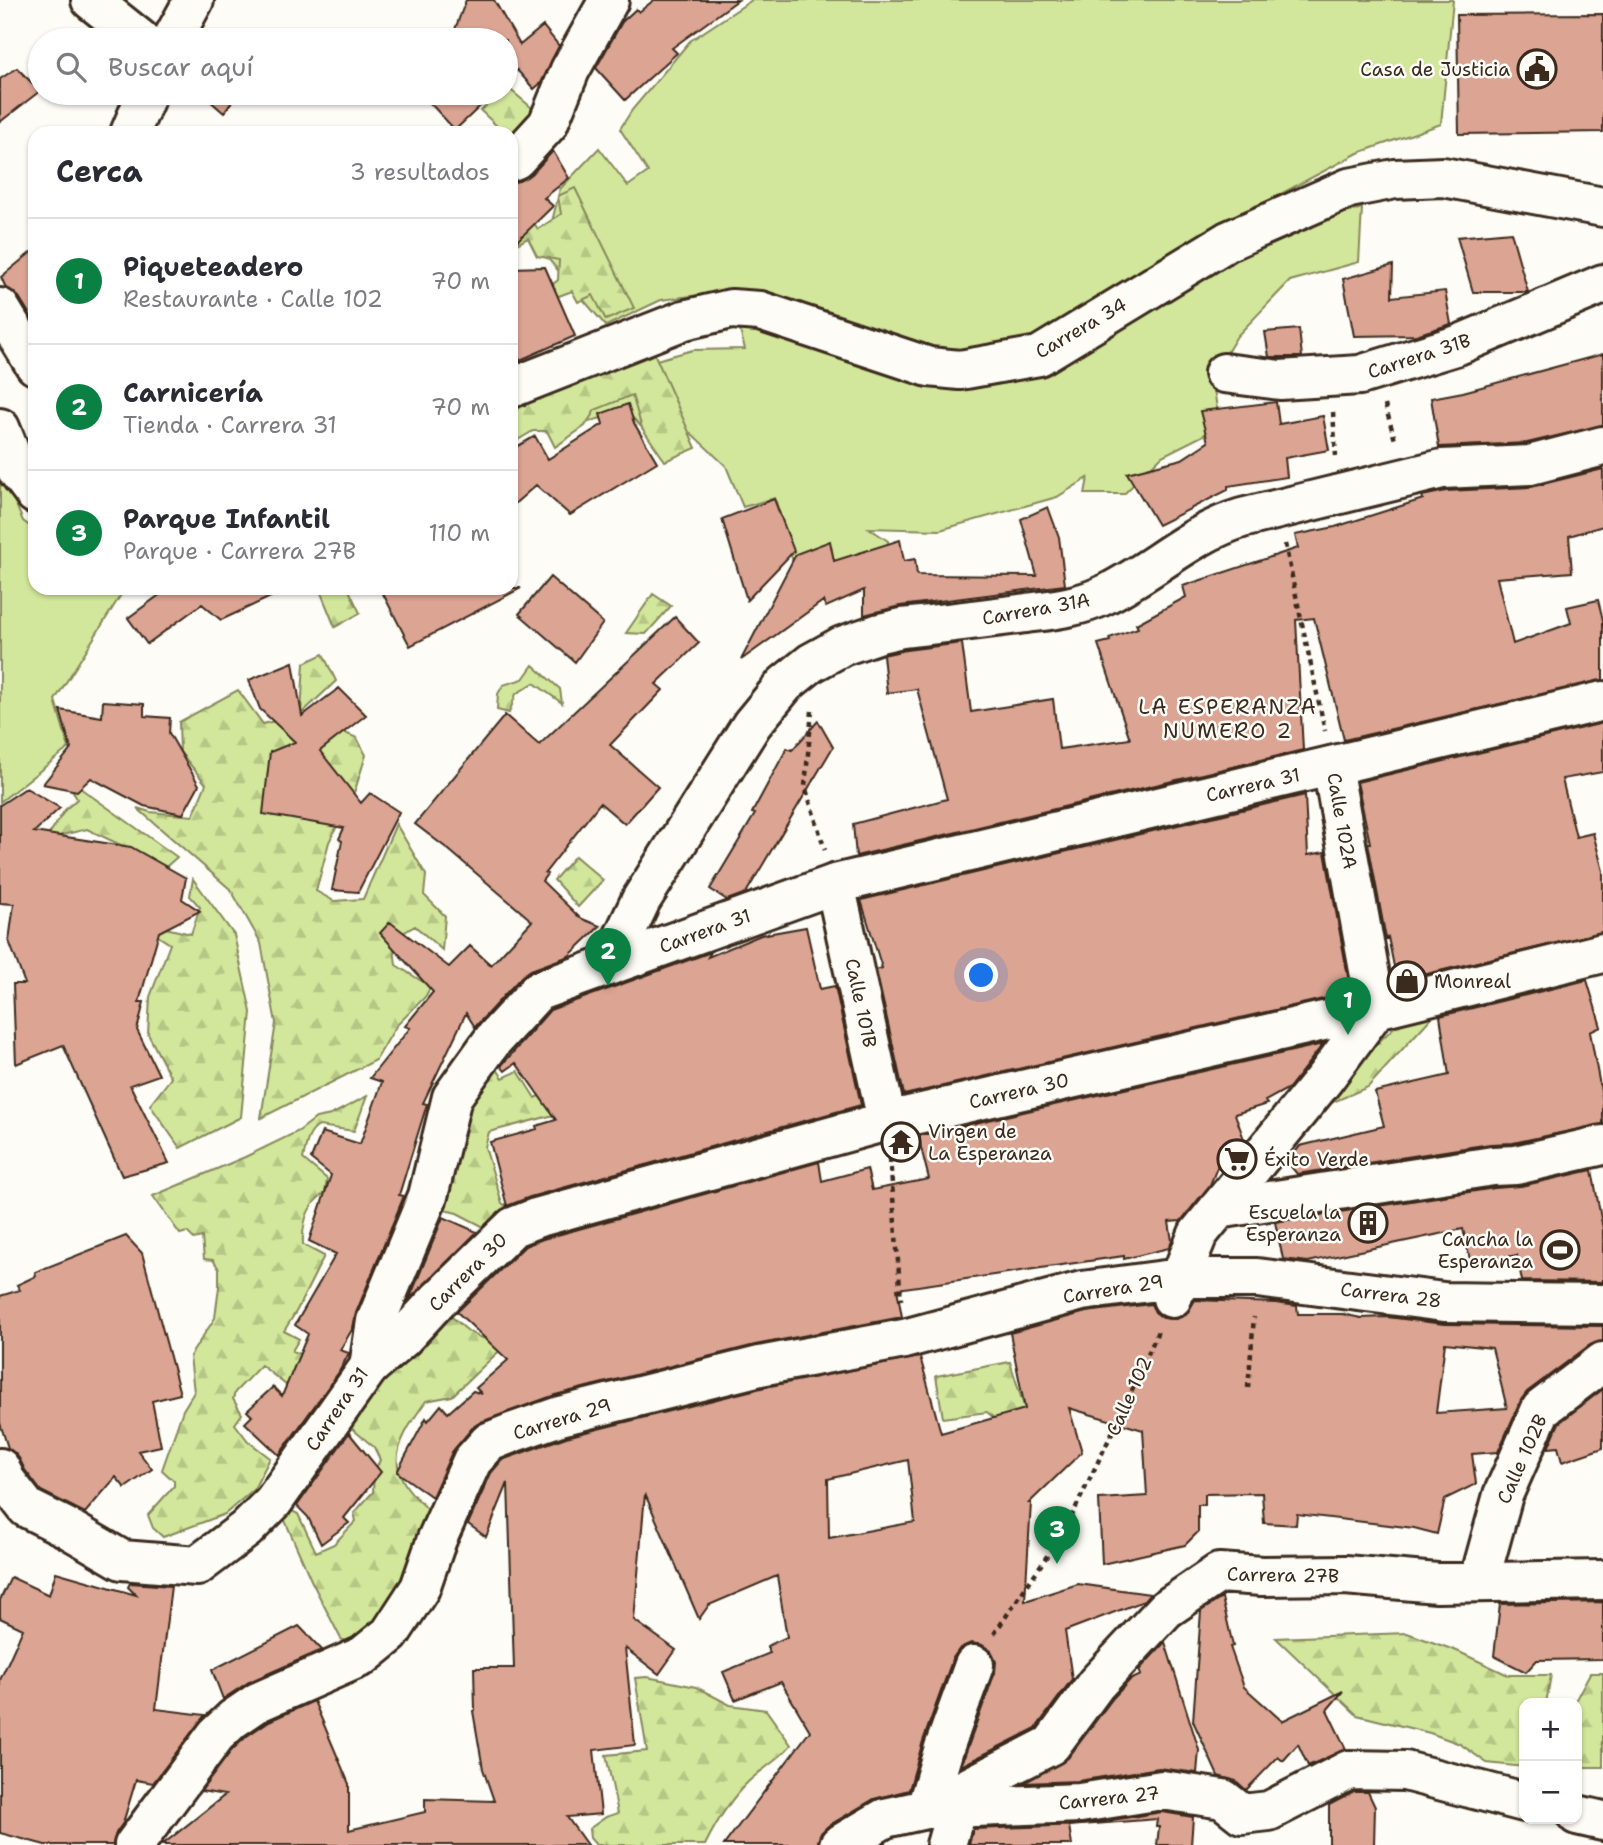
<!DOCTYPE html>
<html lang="es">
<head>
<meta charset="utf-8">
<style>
	:root { --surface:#fff; --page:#f2f2f3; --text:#2b2b33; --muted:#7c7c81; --line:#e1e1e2; --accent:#0b8043 }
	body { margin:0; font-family:"Shantell Sans",sans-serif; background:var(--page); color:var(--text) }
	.controls { position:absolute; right:21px; bottom:21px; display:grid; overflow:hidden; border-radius:14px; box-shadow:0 2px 5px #0004 }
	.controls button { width:63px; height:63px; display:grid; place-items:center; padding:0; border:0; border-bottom:2px solid var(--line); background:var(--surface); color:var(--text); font:35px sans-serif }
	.you { position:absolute; left:982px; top:976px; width:24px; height:24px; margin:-18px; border:5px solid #fff; border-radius:50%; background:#1a73e8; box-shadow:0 0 0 10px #1a73e833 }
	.badge { display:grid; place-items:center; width:46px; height:46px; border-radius:50%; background:var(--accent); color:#fff; font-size:23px; font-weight:700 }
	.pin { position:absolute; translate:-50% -58px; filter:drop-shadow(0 2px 4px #0008) }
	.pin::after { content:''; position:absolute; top:37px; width:24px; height:21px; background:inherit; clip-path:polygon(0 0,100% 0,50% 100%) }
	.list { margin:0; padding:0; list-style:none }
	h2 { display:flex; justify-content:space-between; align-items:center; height:91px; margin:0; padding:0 28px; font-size:30px }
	h2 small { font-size:23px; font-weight:400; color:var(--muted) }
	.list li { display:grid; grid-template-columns:46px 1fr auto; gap:21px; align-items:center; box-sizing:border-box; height:126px; padding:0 28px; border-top:2px solid var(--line) }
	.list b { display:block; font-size:26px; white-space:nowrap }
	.list p { margin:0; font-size:23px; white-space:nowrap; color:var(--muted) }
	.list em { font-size:23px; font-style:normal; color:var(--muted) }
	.icon { flex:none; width:38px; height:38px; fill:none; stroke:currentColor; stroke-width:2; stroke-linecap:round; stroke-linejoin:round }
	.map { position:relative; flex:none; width:1603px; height:1845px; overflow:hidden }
	.search { position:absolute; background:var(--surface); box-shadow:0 2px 5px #0004; left:28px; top:28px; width:490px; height:77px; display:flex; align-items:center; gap:18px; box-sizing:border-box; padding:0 24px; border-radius:38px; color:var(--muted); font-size:26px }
	.panel { position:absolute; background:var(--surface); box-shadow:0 2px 5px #0004; left:28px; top:126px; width:490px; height:469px; border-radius:21px }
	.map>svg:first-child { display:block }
</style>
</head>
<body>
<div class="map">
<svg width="1603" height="1845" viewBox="0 0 1603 1845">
	<defs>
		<pattern id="forest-firs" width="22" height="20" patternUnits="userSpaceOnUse" patternTransform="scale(1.75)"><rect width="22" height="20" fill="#d2e79b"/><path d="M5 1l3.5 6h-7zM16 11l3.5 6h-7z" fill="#b5c685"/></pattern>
	</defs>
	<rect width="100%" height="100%" fill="#fdfcf7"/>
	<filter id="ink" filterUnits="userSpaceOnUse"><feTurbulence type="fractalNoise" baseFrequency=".0143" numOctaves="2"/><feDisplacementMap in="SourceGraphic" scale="14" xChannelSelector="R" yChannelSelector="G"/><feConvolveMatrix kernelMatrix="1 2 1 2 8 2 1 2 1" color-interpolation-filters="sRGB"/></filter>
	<g filter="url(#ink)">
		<path fill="#d2e79b" stroke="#86885c" stroke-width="2" d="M752,0H1453L1441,124L1358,153L1269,200L1191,246L1198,283L1222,265L1282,232L1362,208L1359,262L1290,281L1237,336L1212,377L1220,427L1162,456L1124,494H1085L1088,478L1057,497L940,530L869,528L888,541L889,570L795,569L775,498L743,507L726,466L691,433L656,442L625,410L556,433L511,427L605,374L693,350L745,349L729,291L661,300L606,326L544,254L560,189L599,148L628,186L648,172L620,129L632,110L690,41Z
			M0,468L23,521L35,530V588H115L122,593L55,700L69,748L0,802Z"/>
		<path fill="url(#forest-firs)" stroke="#86885c" stroke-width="2" d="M506,86L538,113L511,141V133H493L498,127L481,111L498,93H506Z
			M575,188L634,308L606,320L593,295L578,302L572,291L548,300L547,289L558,280L559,260L537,256L528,238L513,246C508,233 520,224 527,213L538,229L561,214L558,196Z
			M651,346L696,448L665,461L642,428L632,395L595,410L585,426L555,447L547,431H533L511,444V405Z
			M319,588H348L360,613L335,627Z
			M653,594L671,606L646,634L626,633Z
			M323,654L336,681L301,714L357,738L366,755L355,790L329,842L316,891L334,901L363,899L396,824L426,875L424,895L445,916L442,950L415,926L393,939L396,965L431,987L425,997L396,1026L376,1060L261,1118L276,1023L261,943L231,890L137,808L150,812L193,816L206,784L180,752L179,722L238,690L263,724L301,714L304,663Z
			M533,665L560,689L562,703L534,683L516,694L509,713L497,710L498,694L503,685L523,679Z
			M66,778L177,857L158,874L155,861L87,829L46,839L65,810L77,799Z
			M575,856L603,880L578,907L554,880Z
			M193,879L234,935L251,1012L241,1117L180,1148L150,1105L171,1078L148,1034L150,997L170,944L141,925L157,926L191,934L200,907L190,896Z
			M1410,1012L1431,1018L1368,1087L1301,1116Z
			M490,1059L503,1078L518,1071L535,1098L553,1089L565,1112L489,1132L485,1147L502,1203L507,1207L484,1227L457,1213L440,1209L447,1166L462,1139L471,1099Z
			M367,1096L354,1131L319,1126C307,1133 306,1146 303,1159L327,1179L325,1193C307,1204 302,1225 303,1245L324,1256L297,1310L284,1331L299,1339L292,1351L307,1357L286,1385L261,1365L235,1392L233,1399L242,1414L235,1424L248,1441L270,1458L254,1489L225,1514L163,1537L153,1528L148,1515L174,1486V1481L162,1470L183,1410L194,1392L190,1356L215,1318L219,1287V1269L213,1260L204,1259L202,1237L194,1239L187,1232L180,1234L153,1196L245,1157L299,1131L316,1118L331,1115Z
			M443,1310C461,1322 464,1333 485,1339L502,1318L542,1329L497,1353L452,1396L426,1401C390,1451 383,1473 435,1515L421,1564L359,1647L341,1639L311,1580L283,1516L290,1510L298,1514L316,1552L334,1544L356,1521L354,1513L373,1492L374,1472L380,1460L374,1447L350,1427L357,1410Z
			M1010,1362L1027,1416L996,1420L987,1412L943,1418L936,1376Z
			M1407,1633L1457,1651L1508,1675H1551L1546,1703H1524V1767L1487,1763L1460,1744L1430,1733L1357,1715L1276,1638Z
			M1590,1673H1603V1767H1577V1703H1574Z
			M647,1677L696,1687L730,1705L766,1710L791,1745C779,1760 763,1768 749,1781C731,1798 716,1823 705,1845H596L590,1838L589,1829L606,1817L618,1813L606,1755L647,1751L635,1678Z"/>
		<path fill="#dba493" stroke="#3b2a1e" stroke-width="2" fill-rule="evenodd" d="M466,0H494L520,45L543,26L559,46L541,83L534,89L517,70L506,81V40H451Z
			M654,0H738L672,48L677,53L625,100L596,68L622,22L636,9L639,12Z
			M1603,14V132L1459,134L1457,15Z
			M17,68L40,91L0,122V79Z
			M201,93H238L224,113Z
			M441,93H494L455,130L430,103Z
			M553,151L569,178L544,198L553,206L511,247V182L519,181L532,174Z
			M1511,232L1528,292H1473L1457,237Z
			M35,249V323L19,297L6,288L1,277Z
			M1393,265L1392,297L1445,291L1451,324L1416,335L1354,336L1343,279Z
			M545,267L575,336L511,364V268Z
			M1299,329L1302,357H1269L1265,332Z
			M1603,354V425L1527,443L1439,447L1431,398L1463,392Z
			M1276,402L1279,424L1323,416L1329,450L1285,458L1287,477L1228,486V490L1158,525L1127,473L1182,459L1208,442L1200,411Z
			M628,404L634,423L657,462L570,515L536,485L511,507V450L535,436L548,459L603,424L600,414Z
			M1603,469V526L1569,536L1572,572L1497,578L1513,644L1571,623L1567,607L1598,600L1603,620V680L1344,740L1314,618L1296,620L1303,750L856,856L853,824L947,799L917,689L887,693L883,655L906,650L962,643L971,712L1053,699L1059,749L1130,739L1098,644L1110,641L1109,638L1138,628L1136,624L1186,597L1183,586L1298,548L1295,535L1335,527L1423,499L1422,496L1446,491L1531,487Z
			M774,499L794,551L747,600L722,519Z
			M1048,507L1059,537L1065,585L900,606L864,615V590L826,607L823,601L741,660L796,554L830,541L834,561L900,540L904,561L915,559L917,575L1037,576L1021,519Z
			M550,577L603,623L575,662L519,614Z
			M169,588H290L221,620L202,604L147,644L128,618Z
			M380,588H521L410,646Z
			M675,617L699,643L656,684L663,690L610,745L658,787L625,824L600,803L545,873L547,874L542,881L580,918L600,926L569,956L531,970L522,976L475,1027L466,1013L423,1103L427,1104L399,1195L404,1196L356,1313L353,1328L340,1350L349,1353L339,1372L279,1455L245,1423L252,1416L247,1411L273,1387L282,1396L308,1334L295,1325L336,1254L309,1241L331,1175L311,1159L322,1132L360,1144L382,1082L370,1078L410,1028L405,1026L433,992L380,933L390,922L449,967L470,946L491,965L532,921L449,850L415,824L505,715L539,745Z
			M293,662L302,716L339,688L366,715L320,751L361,803L370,793L399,812L358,892L332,890L342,841L339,839L344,828L263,814L270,752L295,742L260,709L249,680Z
			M103,701L144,704V716L170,718L169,733L199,785L183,814L144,806L91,778L77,791L43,784L71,749L60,710L102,717Z
			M818,721L833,747L746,893L727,900L710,889L755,814L752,813L787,748L792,750Z
			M1603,723V772L1562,779L1576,837L1593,833L1603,871V932L1397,981L1388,937L1386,939L1368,843H1370L1357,782Z
			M26,788L60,808L34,832L131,847L186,878L182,899L200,911L159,932L139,1002H144L137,1030L159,1075L130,1085L169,1163L122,1176L63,1045L16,1064L13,984H25L9,941L14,904L0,903V805Z
			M1305,795L1308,855L1325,852L1349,982L1336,996L904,1095L876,970L882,968L861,900Z
			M806,927L820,989L835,986L861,1105L530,1197L507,1206L490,1142L537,1129L536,1126L556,1120L516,1063L505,1071L501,1066L550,1010L711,952L708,957L761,935Z
			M1587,980L1601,1027L1590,1032L1603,1102V1124L1513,1143L1490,1144L1297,1174L1287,1162L1300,1146L1384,1126L1375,1092L1449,1075L1440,1016Z
			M1323,1044L1289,1088L1265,1101L1267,1104L1235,1114L1245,1142L1234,1155L1218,1165L1210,1185L1181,1221L1169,1222L1172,1241L1169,1248L1124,1259V1256L897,1289L902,1317L755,1345L555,1395L481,1422L473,1427L452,1452L432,1497L397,1472L426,1418L428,1421L441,1405L448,1413L473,1391L482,1394L476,1388L508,1360L457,1312L525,1246L543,1239L819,1162L822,1181L867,1169L872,1190L929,1179L918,1136Z
			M1592,1170L1603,1229V1282L1522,1281L1517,1255L1471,1264L1463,1229L1308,1262L1283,1259L1275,1222L1495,1188L1521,1186Z
			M443,1217L477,1232L409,1300Z
			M126,1236L142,1253L180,1394L152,1401L161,1446L138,1451L152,1469L125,1488L116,1477L85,1513L41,1491L25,1470L19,1458L8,1448L0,1423V1296L20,1290L17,1285L36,1276L35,1272Z
			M1195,1300L1276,1303L1297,1306L1298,1314H1342L1361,1318L1387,1317L1444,1324L1603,1326V1341L1590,1345L1527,1392L1521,1400L1498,1452L1472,1454L1476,1484L1445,1499L1437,1534L1414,1528L1297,1514L1296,1525L1264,1523L1262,1493L1205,1494V1505H1198V1532L1185,1545L1102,1564L1099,1499L1147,1496L1143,1430L1069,1408L1082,1452L1029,1503H1031L1025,1601L1078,1584L1150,1594L1144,1601L1065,1631L1072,1679L1036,1728L961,1766L995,1672L996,1662L991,1651L982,1645L971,1643L960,1648L953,1658L923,1741L909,1790L874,1799L828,1826L820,1834L818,1843L814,1845H724L810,1731L781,1682L735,1700L723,1672L770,1653L767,1646L787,1637L777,1576L709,1605L699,1619L645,1494L634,1620L676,1650L659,1674L625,1648L635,1745L594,1750L601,1814L567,1817L587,1845H162L225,1795L201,1791L232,1750L247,1736L269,1721L314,1701L349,1784V1830L425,1812V1799L494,1801L483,1769L473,1711L475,1710L474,1668H514L508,1483L486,1537L468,1524L491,1473L502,1460L566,1437L765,1387L920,1357L941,1433L1025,1409L1010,1333L1086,1312L1151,1304L1155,1312L1163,1318L1176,1319L1186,1315ZM1445,1343L1492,1348L1507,1408L1436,1413ZM908,1460L915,1522L829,1538L828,1479Z
			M1603,1389V1448L1562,1462L1558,1447L1548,1448L1559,1423Z
			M349,1433L381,1472L344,1518L349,1523L321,1544L308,1517L297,1506Z
			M56,1572L136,1595L128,1587L130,1583L171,1586L156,1709L205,1715L153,1783L136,1780L123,1823L116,1833L113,1845H45L0,1833V1680L23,1629L0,1618V1600L11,1577L49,1595Z
			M1222,1598L1233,1646L1230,1647L1244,1687L1282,1721L1343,1691L1327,1710L1346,1749L1308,1766L1298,1744L1283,1761L1278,1757L1246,1790L1236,1781L1218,1776L1193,1721L1201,1611Z
			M1603,1602V1659L1537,1660L1526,1672L1494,1656L1500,1604Z
			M299,1626L322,1650L249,1682L223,1699L212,1670Z
			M1165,1642L1199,1750L1197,1773L1159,1768L1078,1781L1024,1783L1068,1758L1113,1698L1130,1680L1141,1675L1139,1670Z
			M1354,1792H1368L1375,1807L1374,1845H1329V1805Z
			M1162,1812L1193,1817L1191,1845H1157L1159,1827H1156L1157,1819L1069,1826L1072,1845H969L973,1829L1081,1825Z"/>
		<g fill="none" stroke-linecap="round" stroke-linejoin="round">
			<g stroke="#3b2a1e" stroke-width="44">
				<path id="minor" d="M91,0L141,40
					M172,40L194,0
					M130,133L147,93
					M511,161L516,159L548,124L570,70L609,0
					M0,308L35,365
					M1224,373L1280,380L1360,375L1458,345L1603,284
					M835,884L887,1121
					M610,965L641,900L752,724L785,684L811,663L842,646L880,633L902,628C941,624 980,619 1019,614C1047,610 1077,608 1102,596C1151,573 1189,534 1242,518L1442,469L1530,465L1603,446
					M1218,1209L1493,1166L1516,1165L1603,1145
					M1172,1298L1198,1234L1325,1078L1376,1009L1332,766
					M369,1367L403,1338L438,1300L513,1227L536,1218L887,1121L1376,1009L1603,953
					M1479,1582L1503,1495L1541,1409L1603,1362
					M926,1809L1051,1745L1096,1684L1166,1609L1219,1573L1262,1576L1345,1575L1437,1583L1603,1580
					M926,1809L944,1748L974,1665
					M1577,1815L1603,1821
					M134,1845L216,1735L233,1719L258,1702L363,1656L390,1634L420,1588L437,1539L472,1461L489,1442L514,1432L560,1416L760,1366L904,1339L1082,1291L1180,1278H1257L1444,1302L1603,1304
					M839,1845L885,1818L926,1809L1080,1803L1162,1790L1223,1799L1242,1814L1269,1811L1349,1770L1405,1771L1524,1802
					M946,1845L957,1807"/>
			</g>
			<g stroke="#3b2a1e" stroke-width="44">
				<path id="tertiary" d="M0,1468L6,1481L27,1508L67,1528L122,1560L197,1566L246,1529L273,1502L369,1367L376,1321L428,1196L452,1097L493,1040L538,991L835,884L1603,701"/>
			</g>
			<g stroke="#3b2a1e" stroke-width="44">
				<path id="secondary" d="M511,388L684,320L731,309L760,311L929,367L960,370L1039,356L1228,241L1349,188L1395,179L1443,177L1603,207
					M0,428L17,470L35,494"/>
			</g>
			<path stroke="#3b2a1e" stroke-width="4.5" stroke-dasharray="5 5" stroke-linecap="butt" d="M1385,405L1395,440
				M1333,412L1336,456
				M1285,544L1325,731
				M812,711L805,786L825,850
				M890,1158L901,1300
				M1248,1388L1254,1317
				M994,1634L1066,1528L1127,1402L1158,1331"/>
			<use href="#minor" stroke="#fdfcf7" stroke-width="38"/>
			<use href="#tertiary" stroke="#fdfcf7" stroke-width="38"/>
			<use href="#secondary" stroke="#fdfcf7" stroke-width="38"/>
		</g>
	</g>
	<defs>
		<g id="civic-ring" transform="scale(2.0125)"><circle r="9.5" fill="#fdfcf7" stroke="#3b2a1e" stroke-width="1.5"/><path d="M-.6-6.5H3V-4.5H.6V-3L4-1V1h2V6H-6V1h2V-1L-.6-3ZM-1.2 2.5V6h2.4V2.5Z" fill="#3b2a1e"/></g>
		<g id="shop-ring" transform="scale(2.0125)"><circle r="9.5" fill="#fdfcf7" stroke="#3b2a1e" stroke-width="1.5"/><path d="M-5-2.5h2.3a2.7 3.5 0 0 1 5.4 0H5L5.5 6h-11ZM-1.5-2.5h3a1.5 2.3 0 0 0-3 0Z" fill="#3b2a1e"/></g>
		<g id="temple-ring" transform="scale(2.0125)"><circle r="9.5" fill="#fdfcf7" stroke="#3b2a1e" stroke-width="1.5"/><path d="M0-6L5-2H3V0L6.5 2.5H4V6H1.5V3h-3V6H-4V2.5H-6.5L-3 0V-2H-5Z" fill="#3b2a1e"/></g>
		<g id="supermarket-ring" transform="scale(2.0125)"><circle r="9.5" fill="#fdfcf7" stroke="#3b2a1e" stroke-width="1.5"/><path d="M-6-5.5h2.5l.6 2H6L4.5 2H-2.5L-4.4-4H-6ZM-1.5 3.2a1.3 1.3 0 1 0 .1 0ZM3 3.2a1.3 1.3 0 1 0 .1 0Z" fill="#3b2a1e"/></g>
		<g id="building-ring" transform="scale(2.0125)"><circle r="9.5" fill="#fdfcf7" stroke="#3b2a1e" stroke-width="1.5"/><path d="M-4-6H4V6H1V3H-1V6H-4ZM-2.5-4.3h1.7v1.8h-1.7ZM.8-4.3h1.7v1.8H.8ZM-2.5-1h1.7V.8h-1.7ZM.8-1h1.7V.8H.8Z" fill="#3b2a1e"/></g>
		<g id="stadium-ring" transform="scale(2.0125)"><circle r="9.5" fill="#fdfcf7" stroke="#3b2a1e" stroke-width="1.5"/><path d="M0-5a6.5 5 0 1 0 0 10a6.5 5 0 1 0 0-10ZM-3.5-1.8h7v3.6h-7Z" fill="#3b2a1e"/></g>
	</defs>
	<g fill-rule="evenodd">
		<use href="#civic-ring" x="1537" y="69"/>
		<use href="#shop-ring" x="1407" y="981"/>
		<use href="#temple-ring" x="901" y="1142"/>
		<use href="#supermarket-ring" x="1237" y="1159"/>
		<use href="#building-ring" x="1368" y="1223"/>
		<use href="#stadium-ring" x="1560" y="1250"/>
	</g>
	<g text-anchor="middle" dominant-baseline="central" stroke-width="5" stroke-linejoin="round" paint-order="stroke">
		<g font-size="19" fill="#3b2a1e" stroke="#fdfcf7" text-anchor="end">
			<text x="1510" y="69">Casa de Justicia</text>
			<text x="1434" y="981" text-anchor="start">Monreal</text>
			<text x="928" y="1131" text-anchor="start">Virgen de<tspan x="928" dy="22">La Esperanza</tspan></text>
			<text x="1264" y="1159" text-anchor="start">Éxito Verde</text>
			<text x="1341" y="1212">Escuela la<tspan x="1341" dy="22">Esperanza</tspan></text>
			<text x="1533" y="1239">Cancha la<tspan x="1533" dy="22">Esperanza</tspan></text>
		</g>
		<g font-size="19" fill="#3b2a1e" stroke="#fdfcf7">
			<text transform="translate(1081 328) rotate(-30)">Carrera 34</text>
			<text transform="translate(1419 356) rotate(-18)">Carrera 31B</text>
			<text transform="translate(1036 609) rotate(-10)">Carrera 31A</text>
			<text transform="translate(1253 785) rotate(-13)">Carrera 31</text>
			<text transform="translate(1342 821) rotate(80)">Calle 102A</text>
			<text transform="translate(705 931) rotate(-20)">Carrera 31</text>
			<text transform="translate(861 1003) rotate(78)">Calle 101B</text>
			<text transform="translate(1019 1091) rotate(-13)">Carrera 30</text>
			<text transform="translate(468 1272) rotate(-45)">Carrera 30</text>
			<text transform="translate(1113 1289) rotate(-9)">Carrera 29</text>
			<text transform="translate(1391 1295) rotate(7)">Carrera 28</text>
			<text transform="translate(1129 1396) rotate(-66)">Calle 102</text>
			<text transform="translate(337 1409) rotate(-56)">Carrera 31</text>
			<text transform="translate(562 1419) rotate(-17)">Carrera 29</text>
			<text transform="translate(1522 1459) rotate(-66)">Calle 102B</text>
			<text transform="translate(1283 1575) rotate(1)">Carrera 27B</text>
			<text transform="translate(1109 1798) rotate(-6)">Carrera 27</text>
		</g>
		<g font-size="21" letter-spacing="2" fill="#3b2a1e" stroke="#fdfcf7">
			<text x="1228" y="707">LA ESPERANZA<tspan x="1228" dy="24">NUMERO 2</tspan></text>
		</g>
	</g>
</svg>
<div class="controls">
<button>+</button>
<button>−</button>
</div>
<div class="you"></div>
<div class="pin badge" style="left:1348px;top:1035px">1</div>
<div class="pin badge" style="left:608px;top:986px">2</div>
<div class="pin badge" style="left:1057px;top:1564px">3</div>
<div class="search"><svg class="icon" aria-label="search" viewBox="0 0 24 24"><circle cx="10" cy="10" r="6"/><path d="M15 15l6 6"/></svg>Buscar aquí</div>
<section class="panel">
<h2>Cerca<small>3 resultados</small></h2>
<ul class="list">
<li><span class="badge">1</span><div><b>Piqueteadero</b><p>Restaurante · Calle 102</p></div><em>70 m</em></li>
<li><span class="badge">2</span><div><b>Carnicería</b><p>Tienda · Carrera 31</p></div><em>70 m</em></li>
<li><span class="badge">3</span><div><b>Parque Infantil</b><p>Parque · Carrera 27B</p></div><em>110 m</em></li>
</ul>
</section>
</div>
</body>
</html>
